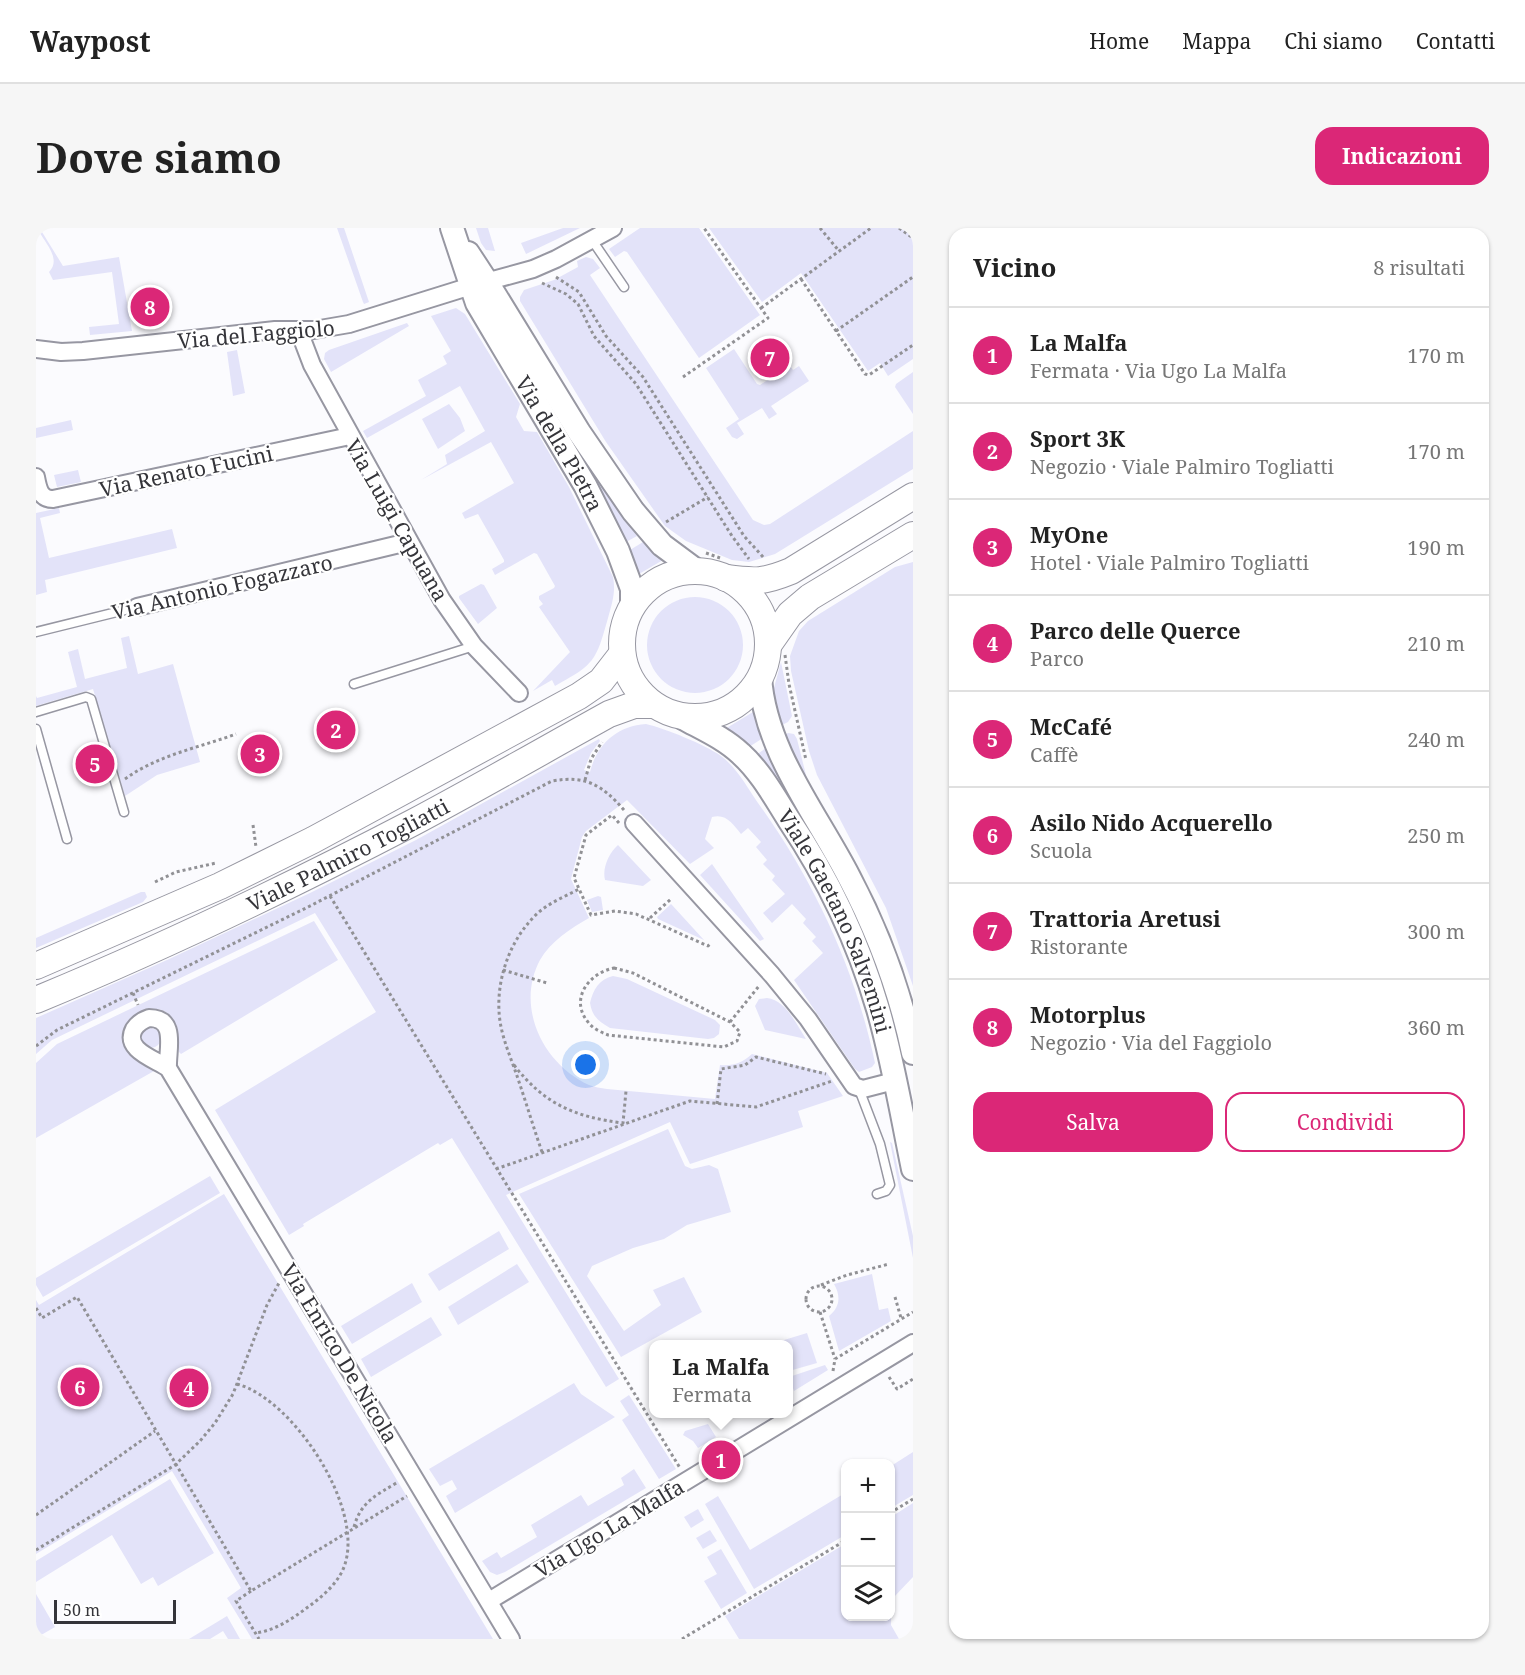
<!DOCTYPE html>
<html lang="it">
<head>
<meta charset="utf-8">
<style>
	:root { --surface:#fff; --page:#f6f6f6; --text:#222; --muted:#767676; --line:#e0e0e0; --accent:#db2777 }
	body { margin:0; font-family:"Noto Serif",serif; background:var(--page); color:var(--text) }
	.controls { position:absolute; right:18px; bottom:18px; display:grid; overflow:hidden; border-radius:12px; box-shadow:0 2px 4px #0004 }
	.controls button { width:54px; height:54px; display:grid; place-items:center; padding:0; border:0; border-bottom:2px solid var(--line); background:var(--surface); color:var(--text); font:30px sans-serif }
	.scale { position:absolute; left:18px; bottom:15px; width:122px; box-sizing:border-box; padding-left:6px; border:3px solid #35353a; border-top:0; font-size:16px; line-height:21px; white-space:nowrap; color:#35353a; -webkit-text-stroke:4px #fff; paint-order:stroke }
	.you { position:absolute; left:550px; top:837px; width:21px; height:21px; margin:-15px; border:4px solid #fff; border-radius:50%; background:#1a73e8; box-shadow:0 0 0 9px #1a73e833 }
	.badge { display:grid; place-items:center; width:39px; height:39px; border-radius:50%; background:var(--accent); color:#fff; font-size:20px; font-weight:700 }
	.pin { position:absolute; translate:-50% -50%; border:3px solid #fff; box-shadow:0 2px 6px #0006 }
	.popup { position:absolute; left:613px; top:1112px; width:144px; height:78px; box-sizing:border-box; display:grid; place-content:center; border-radius:12px; background:var(--surface); filter:drop-shadow(0 2px 4px #0005); font-size:20px; white-space:nowrap; color:var(--muted) }
	.popup b { font-size:22px; color:var(--text) }
	.popup::after { content:''; position:absolute; left:50%; top:100%; margin-left:-12px; border:12px solid transparent; border-top-color:var(--surface) }
	.list { margin:0; padding:0; list-style:none }
	h2 { display:flex; justify-content:space-between; align-items:center; height:78px; margin:0; padding:0 24px; font-size:26px }
	h2 small { font-size:20px; font-weight:400; color:var(--muted) }
	.list li { display:grid; grid-template-columns:39px 1fr auto; gap:18px; align-items:center; box-sizing:border-box; height:96px; padding:0 24px; border-top:2px solid var(--line) }
	.list b { display:block; font-size:22px; white-space:nowrap }
	.list p { margin:0; font-size:20px; white-space:nowrap; color:var(--muted) }
	.list em { font-size:20px; font-style:normal; color:var(--muted) }
	.actions { display:flex; gap:12px; padding:18px 24px }
	.actions a { flex:1; padding:14px 0; border:2px solid var(--accent); border-radius:18px; text-align:center; font-size:21px; color:var(--accent) }
	.actions .main { background:var(--accent); color:#fff }
	.icon { flex:none; width:33px; height:33px; fill:none; stroke:currentColor; stroke-width:2; stroke-linecap:round; stroke-linejoin:round }
	.map { position:relative; flex:none; width:877px; height:1411px; overflow:hidden; border-radius:18px }
	header { display:flex; align-items:center; gap:36px; box-sizing:border-box; height:84px; padding:0 30px; background:var(--surface); border-bottom:2px solid var(--line) }
	header strong { font-size:28px }
	nav { display:flex; gap:33px; margin-inline-start:auto; font-size:21px }
	.intro { display:flex; align-items:center; justify-content:space-between; box-sizing:border-box; height:144px; padding:0 36px }
	h1 { margin:0; font-size:42px }
	.button { padding:15px 27px; border-radius:18px; background:var(--accent); color:#fff; font-size:21px; font-weight:700 }
	main { display:flex; gap:36px; padding:0 36px }
	aside { flex:1; background:var(--surface); border-radius:18px; box-shadow:0 2px 4px #0004 }
	.map>svg:first-child { display:block }
</style>
</head>
<body>
<header>
<strong>Waypost</strong>
<nav><a>Home</a><a>Mappa</a><a>Chi siamo</a><a>Contatti</a></nav>
</header>
<div class="intro"><h1>Dove siamo</h1><a class="button">Indicazioni</a></div>
<main>
<div class="map">
<svg width="877" height="1411" viewBox="0 0 877 1411">
	<rect width="100%" height="100%" fill="#fbfbfe"/>
	<path fill="#e3e3f9" d="M301,0H308L333,74L328,76L327,74Z
		M440,0H452L459,23L450,22L445,15Z
		M527,0H544L490,26L485,15Z
		M604,0H663L724,87L663,130L591,24L588,23L579,29L573,21Z
		M673,0H877V131L852,148L844,135L832,143L765,45L726,74Z
		M6,4L27,38L83,29L96,103L54,107L53,99L83,96L76,44L17,52L13,44C25,32 11,17 4,5Z
		M550,29L557,31L564,40L554,47L717,292L728,297L734,296L877,203V241L739,326L713,334L696,332L650,313L629,298L570,214L484,73V69L488,62L518,52L542,39L541,33Z
		M455,76L557,243L601,308L590,314Z
		M420,80L429,86L484,176L480,189L488,203L501,204L533,259L577,349C580,364 576,375 572,390C560,433 559,436 519,458L516,452L497,463L534,424L503,379L507,376L503,371V368L518,360L519,358L501,326L498,325L459,347L456,341L468,334V332L442,286L429,291L426,285L478,255L455,214L385,252L411,236L409,227L449,203L424,158L331,210L327,203L390,168L382,152L411,136L407,128L415,123L395,88Z
		M371,95L373,98L295,144L288,131L289,125L293,122Z
		M698,121L721,156L724,157L736,149V146L752,135L757,142L763,138L773,153L735,178L741,186L733,191L726,180L701,195L708,206L701,211L696,209L690,200L703,191L670,140Z
		M201,122L209,165L197,168L191,124Z
		M877,144V186L859,159L860,156Z
		M413,176L424,190L429,203L402,221L386,191Z
		M35,192L37,202L0,210V200Z
		M42,242L45,254L21,259L18,247Z
		M23,280L24,285L4,290L13,330L136,301L141,320L9,352L11,364L0,367V285Z
		M607,314L627,332L603,346L594,322Z
		M877,334V758L850,680L781,547L773,523L755,443L754,428L763,403L772,393L859,339Z
		M445,356L448,357L461,380L442,396L423,370V368Z
		M611 417a48 48 0 1 1 96 0a48 48 0 1 1-96 0Z
		M93,408L102,446L137,436L164,534L121,547L89,568L57,461L0,478V468L1,470L41,459L32,424L42,421L49,451L91,440L85,410Z
		M745,434L756,488L752,494L744,498L736,467Z
		M717,484L727,510L713,519L689,501Z
		M610,496C628,500 670,517 685,528C701,540 711,559 722,575C778,653 819,740 839,835L836,839L823,844L819,841L758,752L787,725L776,713L780,709L767,695L770,691L756,676L736,695L727,685L749,666L736,652L739,648L727,636L731,632L720,619L725,614L712,600L705,606C697,596 690,585 676,589L669,611L678,620L654,636L591,572L550,603L546,609L535,651L553,690C535,700 514,714 504,732C479,779 507,836 553,857C558,859 565,860 571,861L679,871L684,837C698,838 706,835 716,826L791,845L807,868L762,883L767,899L654,936L634,894L470,967L583,1151L570,1159L416,910L404,917L402,915L267,996L268,998L253,1007L179,882L340,784L279,685L16,812L0,826V790L131,732L274,665L380,612L563,511L564,513L555,525L548,542L554,544C561,516 581,498 610,496Z
		M752,505L758,506L761,511L771,551L749,507Z
		M730,520L799,643L827,701L859,796L877,876V895L856,796L720,527Z
		M582,617L615,652L607,658L569,652C566,640 573,625 582,617Z
		M676,636L728,711L724,713L664,647Z
		M105,664H109L111,669L107,674L0,720V710Z
		M562,668L565,669L567,682L556,684L551,672Z
		M635,676L636,677L668,712L622,691L621,689Z
		M278,693L302,732L145,826L143,824C143,809 140,780 118,781C109,782 100,790 92,795L118,843L0,910V835L21,816Z
		M577,748L591,751L679,792L684,797L683,806L678,810L672,811L574,800C562,793 556,788 554,775C557,762 563,751 577,748Z
		M731,770C750,772 760,796 770,811L729,802L719,778L723,771Z
		M105 810a10 10 0 1 1 20 0a10 10 0 1 1-20 0Z
		M632,901L649,938L656,941L673,937L682,941L695,984L651,997L628,1011L597,1020L556,1038L551,1048L588,1103L625,1077L617,1062L648,1049L666,1084L585,1129L483,966Z
		M854,914L856,915L877,1008V1030Z
		M174,948L184,965L7,1069L0,1057V1050Z
		M188,966L457,1411H216L191,1370L205,1360L136,1243L0,1326V1072L3,1077Z
		M463,1003L473,1021L403,1063L392,1046Z
		M481,1036L493,1054L422,1097L412,1079Z
		M836,1046L843,1082L852,1080L855,1093L803,1123L793,1088C804,1079 805,1068 798,1056Z
		M376,1055L386,1074L316,1116L305,1098Z
		M395,1089L406,1107L335,1149L325,1131Z
		M771,1105L781,1135L753,1143L752,1116H735Z
		M789,1137L792,1142L758,1163L753,1149Z
		M538,1155L545,1166L579,1189L419,1285L410,1268L421,1261L416,1252L404,1258L393,1241Z
		M593,1167L640,1241L623,1251L586,1192L593,1187L584,1173Z
		M672,1196L680,1209L662,1220L657,1213L647,1207L649,1203Z
		M877,1224V1267L855,1280V1238Z
		M598,1241L610,1260L469,1344L461,1347L454,1344L446,1333L461,1324L465,1330L501,1309L495,1297L545,1267L552,1278L588,1257L585,1250Z
		M134,1251L178,1325L122,1358L117,1349L105,1356L76,1307L0,1354V1333Z
		M809,1265V1307L718,1361L669,1276L682,1268L714,1322Z
		M877,1275V1349L858,1369L855,1381V1289Z
		M662,1281L668,1292L655,1300L648,1289Z
		M674,1302L681,1313L667,1321L660,1310Z
		M809,1316L810,1388H854L855,1382V1397L863,1411H703L689,1388Z
		M685,1321L711,1365L685,1381L668,1353L681,1346L671,1329Z
		M0,1366L19,1399L0,1410Z
		M191,1388L204,1411H192L187,1403L174,1411H153Z"/>
	<g fill="none" stroke-linecap="round" stroke-linejoin="round">
		<g stroke="#9797a2" stroke-width="11">
			<path id="lane" d="M556,12L588,59
				M0,404L101,379
				M318,456L438,418
				M0,484L50,469L55,471L88,584
				M0,501L31,611
				M823,861L844,916L854,957L850,963L841,966"/>
		</g>
		<g stroke="#9797a2" stroke-width="20">
			<path id="street" d="M263,103L276,137L406,372L438,418L483,465
				M0,121L25,124L47,123L239,102H278L313,96L435,58L497,41L520,31L577,0
				M0,249C2,260 4,271 17,271L314,208
				M101,379L372,314
				M598,595L736,747L772,791L818,858L827,861L858,853
				M113,790C142,790 131,822 132,840C119,831 87,822 98,801C102,795 107,792 113,790Z
				M132,840L475,1411
				M453,1373L877,1115"/>
		</g>
		<g stroke="#9797a2" stroke-width="26">
			<g id="secondary">
				<path id="s1" d="M416,0L441,75L549,257L582,323L596,361V378"/>
				<path d="M432,25L451,54L543,204L597,283L626,317L661,343"/>
				<path d="M724,449C729,523 780,585 813,649C842,704 864,763 877,825"/>
				<path id="s2" d="M647,490C667,501 688,510 705,526C725,544 739,570 753,592C792,650 822,713 842,781C857,833 866,888 877,941"/>
			</g>
		</g>
		<g stroke="#9797a2" stroke-width="28">
			<g id="primary">
				<circle cx="659" cy="416" r="73"/>
				<path d="M690,350C720,354 728,354 755,343L877,268"/>
				<path d="M733,416L754,386L774,369L877,307"/>
				<path d="M0,738L184,658L277,612L543,468L565,453L586,426"/>
				<path id="s3" d="M0,772C129,719 255,658 378,594C444,559 508,522 573,486L598,477H617"/>
			</g>
		</g>
		<path stroke="#919195" stroke-width="3" stroke-dasharray="3 3" stroke-linecap="butt" d="M784,0L803,23
			M863,0L877,10
			M520,49L543,64L570,108L607,149L708,308L728,330
			M765,51L829,146L833,147L877,117
			M506,55L530,66L542,76L558,108L600,156L696,308L713,331
			M725,80L835,0
			M800,103L877,49
			M647,149L732,90L668,0
			M630,294L672,269
			M670,325L684,330
			M749,427L753,456L770,532
			M89,551C122,527 162,520 200,506
			M549,552L555,531L566,514
			M583,595L576,587L550,607L538,650L555,687L579,683L600,686L672,718L674,716
			M217,597L220,619
			M119,654L140,644L180,635
			M294,668L644,1240
			M614,690L635,671
			M578,740L597,745L694,794L704,804L701,813L688,819L572,807C565,804 557,801 552,794C533,771 553,745 578,740Z
			M467,742L511,755
			M97,765L102,777
			M694,794L723,758
			M0,818L21,802L272,679L516,553C550,547 566,557 588,582
			M478,837C508,876 539,889 587,895L590,863
			M681,876L685,841L709,837L720,829L790,846
			M506,924C497,898 489,871 480,845C473,825 464,805 463,783C461,747 476,708 503,684C515,674 530,668 543,661
			M460,941L654,873L720,879L796,853
			M785,1057L811,1047L853,1036
			M770 1071a13 13 0 1 1 26 0a13 13 0 1 1-26 0Z
			M859,1069L865,1090
			M0,1080L6,1090L41,1069L215,1363L371,1268
			M784,1084L799,1131
			M797,1143L799,1131L877,1084
			M853,1149L861,1161L877,1151
			M201,1156C257,1171 330,1281 308,1339C302,1355 286,1369 272,1379C256,1391 240,1402 220,1405
			M854,1285L877,1271
			M0,1287L119,1203
			M318,1299C325,1273 341,1267 362,1254
			M0,1322L139,1237L164,1213L179,1195L197,1166L231,1077L243,1055
			M215,1363L200,1373L223,1411
			M646,1411L810,1312"/>
		<use href="#lane" stroke="#fff" stroke-width="8"/>
		<use href="#street" stroke="#fff" stroke-width="16"/>
		<use href="#secondary" stroke="#fff" stroke-width="22"/>
		<use href="#primary" stroke="#fff" stroke-width="26"/>
	</g>
	<g text-anchor="middle" dominant-baseline="central" stroke-width="4.5" stroke-linejoin="round" paint-order="stroke">
		<g font-size="21" fill="#35353a" stroke="#fff">
			<text transform="translate(220 106) rotate(-5)">Via del Faggiolo</text>
			<text stroke="none"><textPath href="#s1" startOffset="242">Via della Pietra</textPath></text>
			<text transform="translate(150 243) rotate(-12)">Via Renato Fucini</text>
			<text transform="translate(361 292) rotate(60)">Via Luigi Capuana</text>
			<text transform="translate(186 359) rotate(-13)">Via Antonio Fogazzaro</text>
			<text stroke="none"><textPath href="#s3" startOffset="344">Viale Palmiro Togliatti</textPath></text>
			<text stroke="none"><textPath href="#s2" startOffset="262">Viale Gaetano Salvemini</textPath></text>
			<text transform="translate(304 1125) rotate(59)">Via Enrico De Nicola</text>
			<text transform="translate(573 1300) rotate(-31)">Via Ugo La Malfa</text>
		</g>
	</g>
</svg>
<div class="controls">
<button>+</button>
<button>−</button>
<button><svg class="icon" aria-label="layers" viewBox="0 0 24 24"><path d="M12 4l9 5-9 5-9-5zM3 14l9 5 9-5"/></svg></button>
</div>
<div class="scale">50 m</div>
<div class="you"></div>
<div class="pin badge" style="left:685px;top:1232px">1</div>
<div class="popup"><b>La Malfa</b>Fermata</div>
<div class="pin badge" style="left:300px;top:502px">2</div>
<div class="pin badge" style="left:224px;top:526px">3</div>
<div class="pin badge" style="left:153px;top:1160px">4</div>
<div class="pin badge" style="left:59px;top:536px">5</div>
<div class="pin badge" style="left:44px;top:1159px">6</div>
<div class="pin badge" style="left:734px;top:130px">7</div>
<div class="pin badge" style="left:114px;top:79px">8</div>
</div>
<aside>
<h2>Vicino<small>8 risultati</small></h2>
<ul class="list">
<li><span class="badge">1</span><div><b>La Malfa</b><p>Fermata · Via Ugo La Malfa</p></div><em>170 m</em></li>
<li><span class="badge">2</span><div><b>Sport 3K</b><p>Negozio · Viale Palmiro Togliatti</p></div><em>170 m</em></li>
<li><span class="badge">3</span><div><b>MyOne</b><p>Hotel · Viale Palmiro Togliatti</p></div><em>190 m</em></li>
<li><span class="badge">4</span><div><b>Parco delle Querce</b><p>Parco</p></div><em>210 m</em></li>
<li><span class="badge">5</span><div><b>McCafé</b><p>Caffè</p></div><em>240 m</em></li>
<li><span class="badge">6</span><div><b>Asilo Nido Acquerello</b><p>Scuola</p></div><em>250 m</em></li>
<li><span class="badge">7</span><div><b>Trattoria Aretusi</b><p>Ristorante</p></div><em>300 m</em></li>
<li><span class="badge">8</span><div><b>Motorplus</b><p>Negozio · Via del Faggiolo</p></div><em>360 m</em></li>
</ul>
<div class="actions"><a class="main">Salva</a><a>Condividi</a></div>
</aside>
</main>
</body>
</html>
